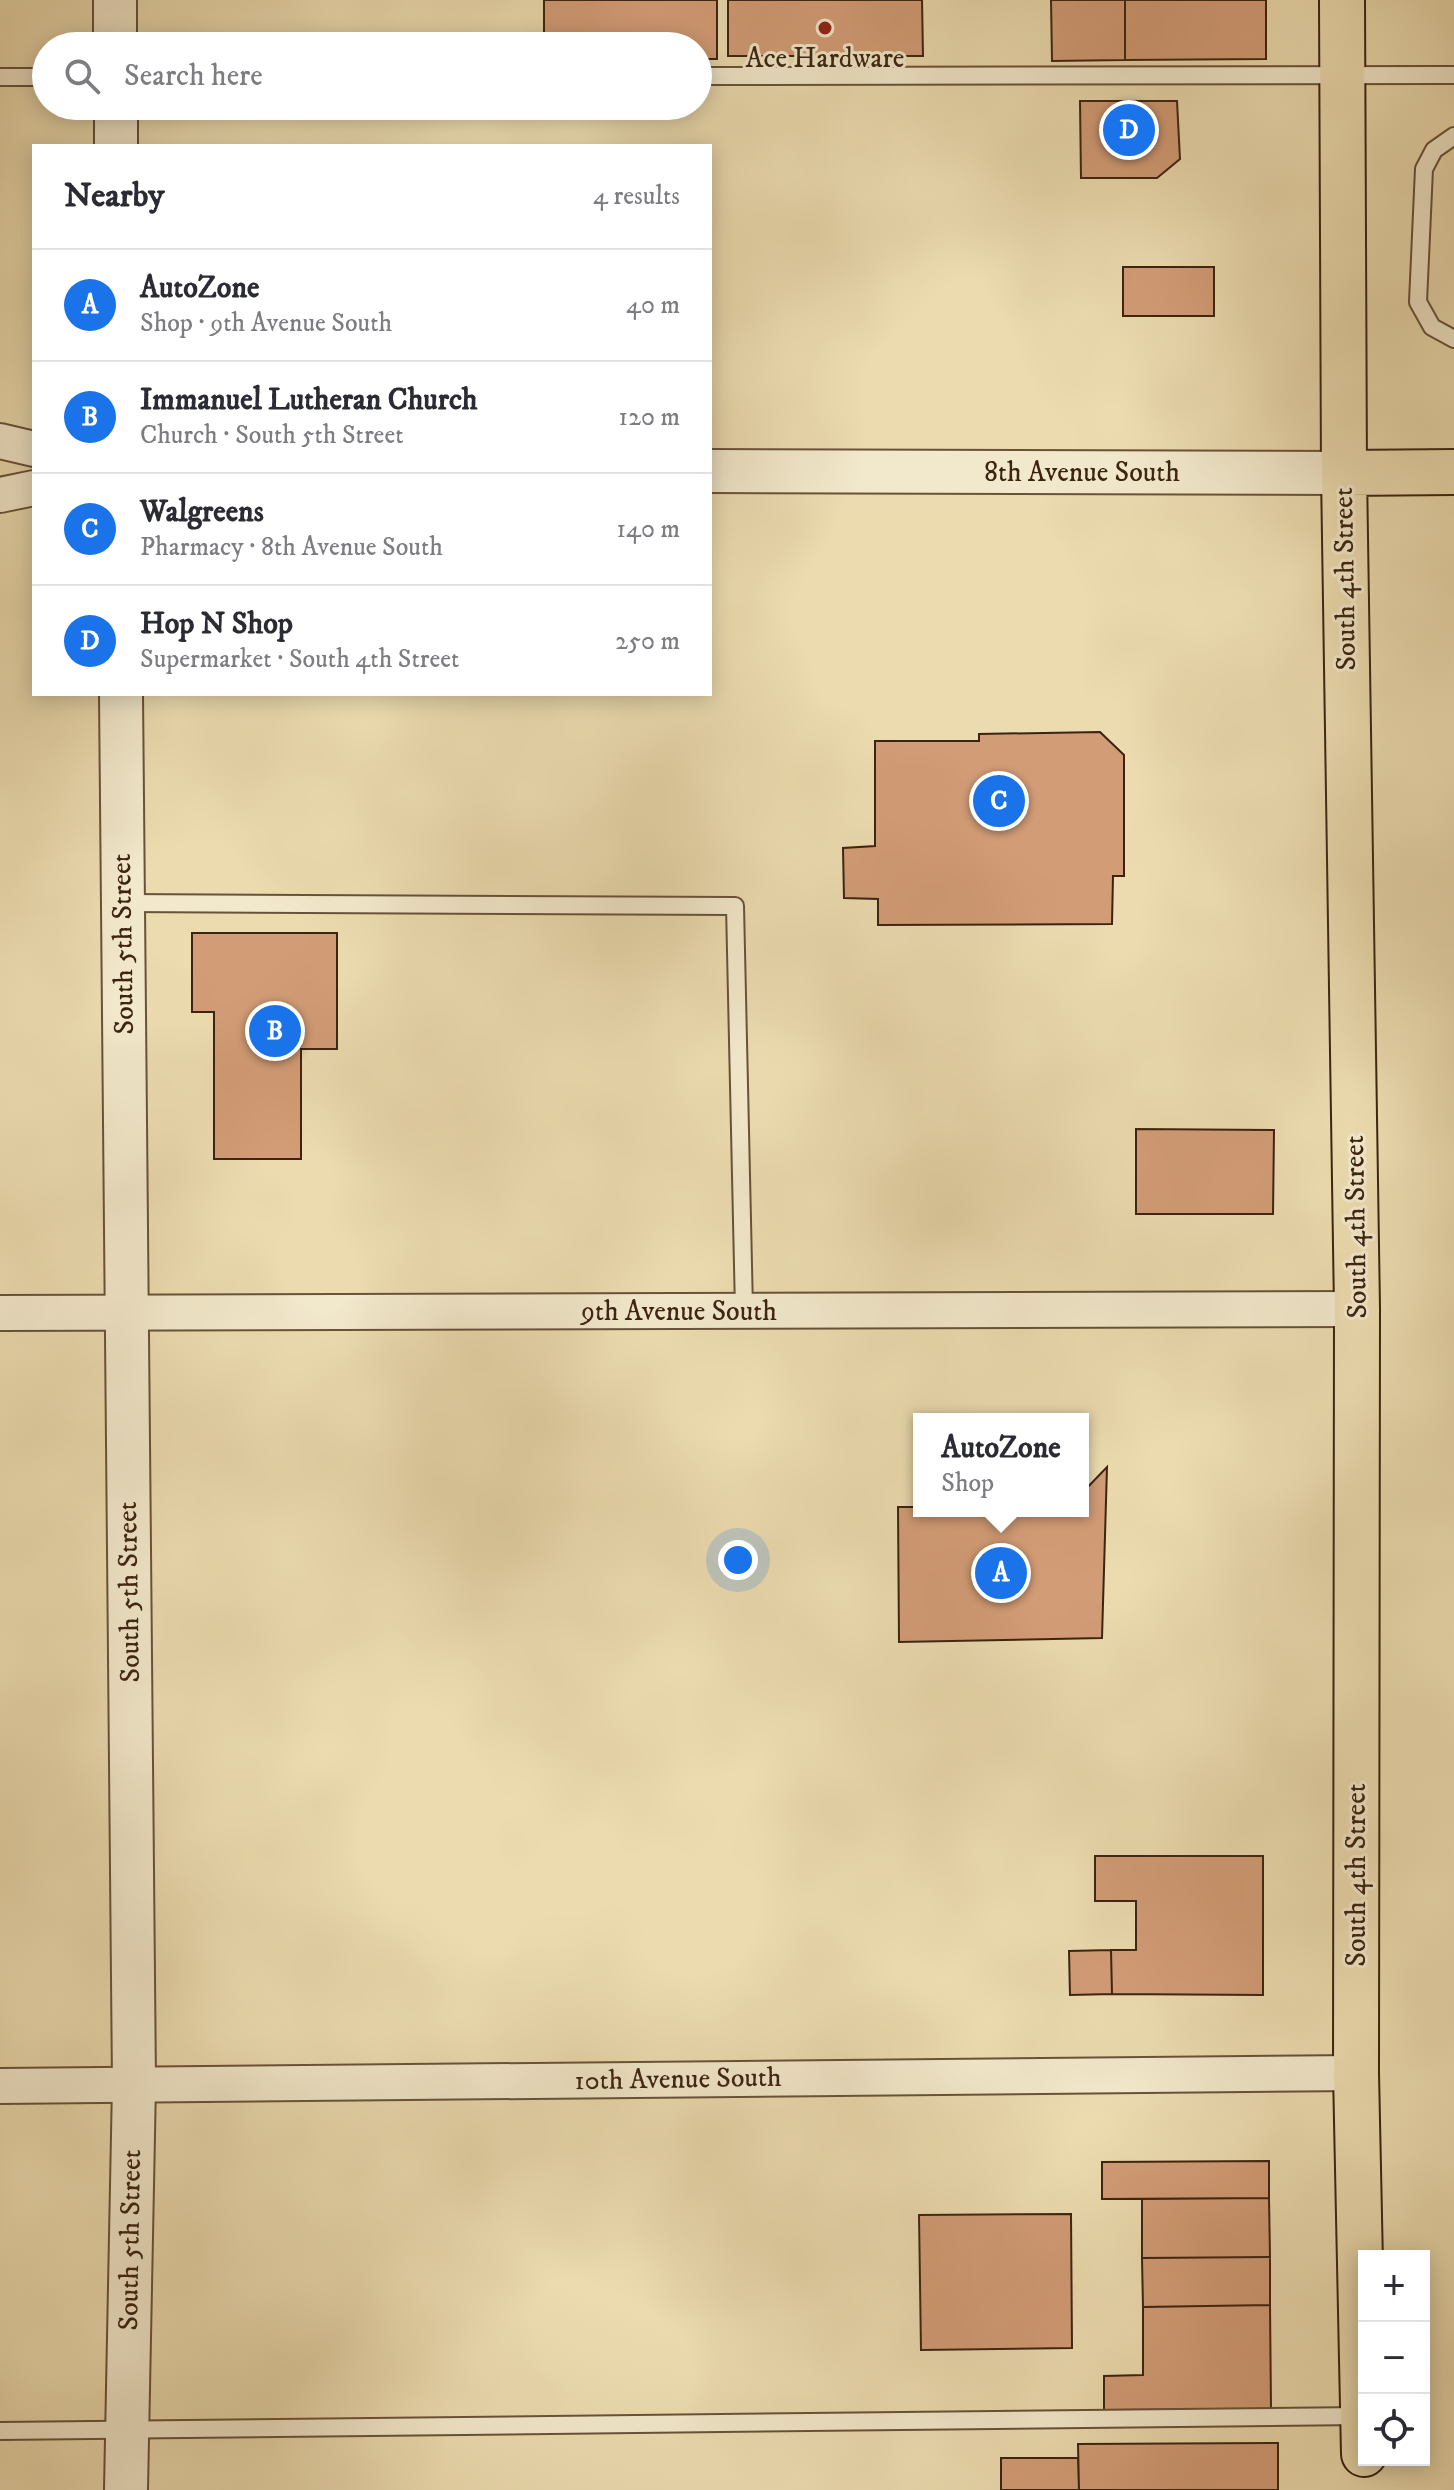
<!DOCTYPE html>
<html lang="en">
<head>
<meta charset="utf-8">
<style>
	:root { --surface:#fff; --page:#f2f2f3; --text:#2b2b33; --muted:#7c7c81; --line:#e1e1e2; --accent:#1a73e8 }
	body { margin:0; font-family:"IM FELL DW Pica",serif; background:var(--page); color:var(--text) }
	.controls { position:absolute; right:24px; bottom:24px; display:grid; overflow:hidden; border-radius:0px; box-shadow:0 4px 20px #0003 }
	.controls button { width:72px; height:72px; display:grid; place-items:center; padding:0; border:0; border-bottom:2px solid var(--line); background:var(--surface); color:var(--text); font:40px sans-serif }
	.you { position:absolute; left:738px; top:1560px; width:28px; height:28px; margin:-20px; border:6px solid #fff; border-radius:50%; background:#1a73e8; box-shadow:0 0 0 12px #1a73e833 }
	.badge { display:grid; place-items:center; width:52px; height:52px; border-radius:50%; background:var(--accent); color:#fff; font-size:26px; font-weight:700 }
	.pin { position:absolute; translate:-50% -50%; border:4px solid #fff; box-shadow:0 2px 8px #0006 }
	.popup { position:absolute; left:913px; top:1413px; width:176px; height:104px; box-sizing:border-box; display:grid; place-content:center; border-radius:0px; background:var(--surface); filter:drop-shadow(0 2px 6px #0005); font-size:26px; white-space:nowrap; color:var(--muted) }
	.popup b { font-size:30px; color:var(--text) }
	.popup::after { content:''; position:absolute; left:50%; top:100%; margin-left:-16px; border:16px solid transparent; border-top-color:var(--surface) }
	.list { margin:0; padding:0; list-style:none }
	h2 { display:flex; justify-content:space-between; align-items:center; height:104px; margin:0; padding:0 32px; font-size:34px }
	h2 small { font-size:26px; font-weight:400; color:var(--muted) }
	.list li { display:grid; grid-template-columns:52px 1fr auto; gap:24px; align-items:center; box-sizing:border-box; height:112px; padding:0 32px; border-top:2px solid var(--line) }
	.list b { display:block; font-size:30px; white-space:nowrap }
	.list p { margin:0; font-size:26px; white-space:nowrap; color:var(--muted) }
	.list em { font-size:26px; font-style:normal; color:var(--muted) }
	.icon { flex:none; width:44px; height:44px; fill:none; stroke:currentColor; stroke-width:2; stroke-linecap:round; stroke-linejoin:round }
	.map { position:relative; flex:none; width:1454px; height:2490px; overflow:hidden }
	.search { position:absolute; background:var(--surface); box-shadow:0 4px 20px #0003; left:32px; top:32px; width:680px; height:88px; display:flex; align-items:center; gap:20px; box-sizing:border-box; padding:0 28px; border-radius:44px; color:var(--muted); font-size:30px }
	.panel { position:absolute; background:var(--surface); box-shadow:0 4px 20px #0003; left:32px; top:144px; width:680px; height:552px; border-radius:0px }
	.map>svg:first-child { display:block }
</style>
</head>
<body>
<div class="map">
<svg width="1454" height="2490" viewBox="0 0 1454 2490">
	<rect width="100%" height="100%" fill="#ebdbaf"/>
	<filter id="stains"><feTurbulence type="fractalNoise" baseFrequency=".0025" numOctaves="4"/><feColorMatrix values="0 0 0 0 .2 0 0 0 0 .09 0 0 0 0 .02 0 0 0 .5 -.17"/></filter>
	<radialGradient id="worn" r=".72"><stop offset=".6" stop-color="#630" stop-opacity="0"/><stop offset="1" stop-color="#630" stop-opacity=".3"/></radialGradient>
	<path fill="#d29c76" stroke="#3c2412" stroke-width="2" d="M544,0H717V59H698V46H544Z
		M728,0H922L923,56H728Z
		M1051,0H1125V60L1052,61Z
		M1125,0H1266V59L1125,60Z
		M1080,101H1177L1180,159L1157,178H1081Z
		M1123,267H1214V316H1123Z
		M1100,732L1124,755V876H1113L1112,924L878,925V899L844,898L843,848L875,846V741H979V734Z
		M192,933H337V1049H301V1159H214V1012H192Z
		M1136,1129L1274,1130L1273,1214H1136Z
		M1107,1467L1102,1638L899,1642L898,1507H919V1511H1083V1492Z
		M1095,1856H1263V1995L1112,1994L1111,1950H1136V1901H1095Z
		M1111,1950L1112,1994L1070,1995L1069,1951Z
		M1269,2161V2198L1102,2199V2162Z
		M1269,2198L1270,2257L1142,2258V2199Z
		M1071,2214L1072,2348L921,2350L919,2215Z
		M1270,2257V2305L1143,2307L1142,2258Z
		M1270,2305L1271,2409L1104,2410V2376L1143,2375V2307Z
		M1278,2443V2490H1079L1078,2444Z
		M1001,2458H1078L1079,2490H1001Z"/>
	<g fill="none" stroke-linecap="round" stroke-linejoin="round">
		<g stroke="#685239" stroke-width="20">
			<path id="service" d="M698,76L1454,75
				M0,77H46
				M1454,136L1434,150L1424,169L1418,302L1432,327L1454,339
				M125,903L735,906L744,1310
				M0,2431L1362,2416"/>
		</g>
		<g stroke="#685239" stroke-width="38">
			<path id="minor" d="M0,441L34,449
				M0,495L34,488
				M0,1313L1357,1309
				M0,2086L1356,2073"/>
		</g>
		<g stroke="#685239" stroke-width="46">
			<path id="tertiary" d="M115,0V46
				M116,106V146
				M710,471L1344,473
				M121,694L134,2084L126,2490"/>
		</g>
		<g stroke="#3c2412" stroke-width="48">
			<path id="primary" d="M1342,0L1344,473"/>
		</g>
		<g stroke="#3c2412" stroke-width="48">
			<path id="trunk" d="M1364,2454L1356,2073L1357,1309L1344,473L1454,472"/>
		</g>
		<use href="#service" stroke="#f2e8cb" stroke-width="16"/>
		<use href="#minor" stroke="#f2e8cb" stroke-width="34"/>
		<use href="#tertiary" stroke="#f2e8cb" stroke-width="42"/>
		<use href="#primary" stroke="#ebdbaf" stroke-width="44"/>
		<use href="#trunk" stroke="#ebdbaf" stroke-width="44"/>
	</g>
	<circle fill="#8f2418" stroke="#f2e8cb" stroke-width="3" cx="825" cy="28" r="8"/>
	<g text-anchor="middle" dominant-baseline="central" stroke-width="6" stroke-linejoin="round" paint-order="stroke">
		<g font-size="28" fill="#3c2412" stroke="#f2e8cb">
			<text x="825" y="58">Ace Hardware</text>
		</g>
		<g font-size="28" fill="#3c2412" stroke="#f2e8cb">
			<text x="1082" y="472">8th Avenue South</text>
			<text transform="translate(1345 579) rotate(-91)">South 4th Street</text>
			<text transform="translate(123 944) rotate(-91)">South 5th Street</text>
			<text transform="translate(1356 1227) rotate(-91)">South 4th Street</text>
			<text x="679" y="1311">9th Avenue South</text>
			<text transform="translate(129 1592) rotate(-91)">South 5th Street</text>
			<text transform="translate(1356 1875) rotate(-90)">South 4th Street</text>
			<text transform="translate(678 2079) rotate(-1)">10th Avenue South</text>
			<text transform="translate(130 2240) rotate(-89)">South 5th Street</text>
		</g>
	</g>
	<rect width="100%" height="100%" filter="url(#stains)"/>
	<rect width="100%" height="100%" fill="url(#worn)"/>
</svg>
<div class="controls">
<button>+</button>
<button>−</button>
<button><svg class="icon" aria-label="locate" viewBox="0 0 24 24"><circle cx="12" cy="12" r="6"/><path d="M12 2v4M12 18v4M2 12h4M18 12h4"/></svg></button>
</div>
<div class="you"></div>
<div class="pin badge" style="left:1001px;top:1573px">A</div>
<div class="popup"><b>AutoZone</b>Shop</div>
<div class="pin badge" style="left:275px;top:1031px">B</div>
<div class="pin badge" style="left:999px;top:801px">C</div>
<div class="pin badge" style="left:1129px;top:130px">D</div>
<div class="search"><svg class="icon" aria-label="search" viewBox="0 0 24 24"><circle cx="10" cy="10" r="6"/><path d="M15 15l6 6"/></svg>Search here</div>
<section class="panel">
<h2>Nearby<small>4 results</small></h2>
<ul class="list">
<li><span class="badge">A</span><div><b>AutoZone</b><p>Shop · 9th Avenue South</p></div><em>40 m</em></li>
<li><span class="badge">B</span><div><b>Immanuel Lutheran Church</b><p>Church · South 5th Street</p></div><em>120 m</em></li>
<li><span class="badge">C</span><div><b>Walgreens</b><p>Pharmacy · 8th Avenue South</p></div><em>140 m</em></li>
<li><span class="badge">D</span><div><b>Hop N Shop</b><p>Supermarket · South 4th Street</p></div><em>250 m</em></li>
</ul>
</section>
</div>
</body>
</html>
